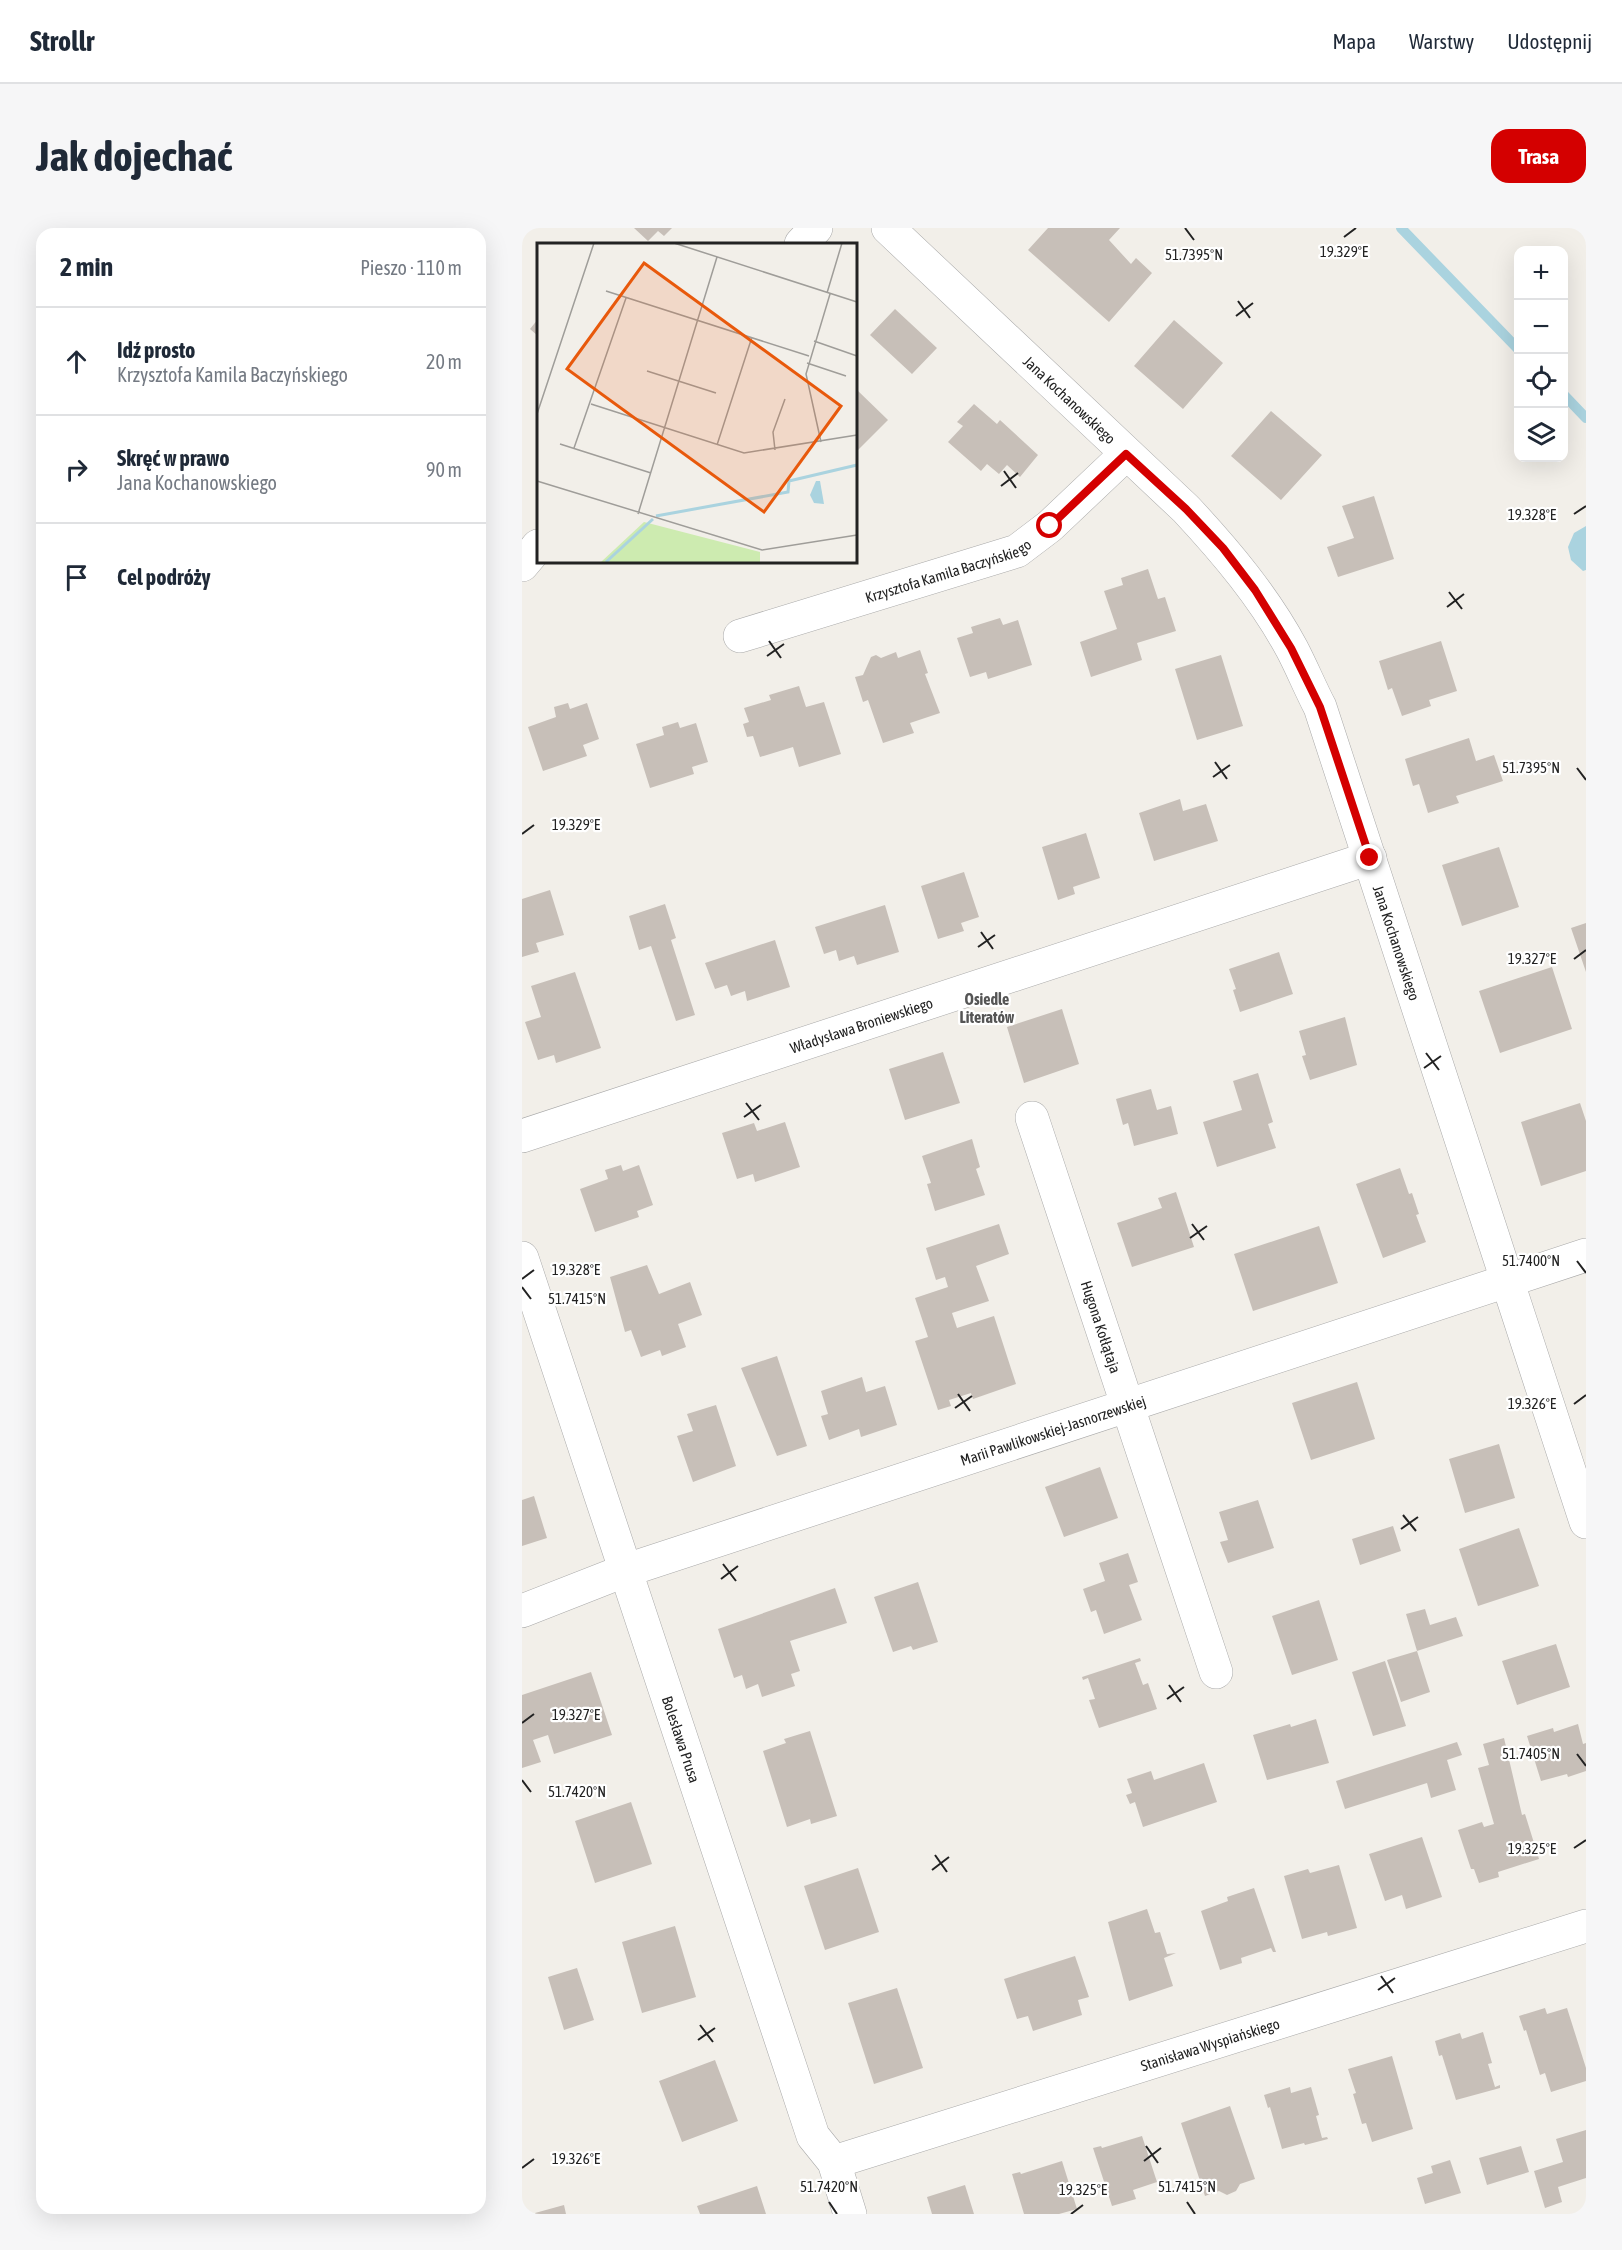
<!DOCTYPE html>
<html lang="pl">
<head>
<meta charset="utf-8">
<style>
	:root { --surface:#fff; --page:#f6f6f7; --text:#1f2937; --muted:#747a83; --line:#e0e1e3; --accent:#d40000 }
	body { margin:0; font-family:"Asap Condensed",sans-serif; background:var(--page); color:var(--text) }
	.controls { position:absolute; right:18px; top:18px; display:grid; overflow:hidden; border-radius:12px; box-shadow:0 6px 24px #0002 }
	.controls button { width:54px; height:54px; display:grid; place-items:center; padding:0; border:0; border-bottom:2px solid var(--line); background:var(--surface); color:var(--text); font:30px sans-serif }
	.stop { position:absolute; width:18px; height:18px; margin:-14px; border:4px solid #d40000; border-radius:50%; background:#fff }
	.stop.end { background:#d40000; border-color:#fff; box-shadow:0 2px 6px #0008 }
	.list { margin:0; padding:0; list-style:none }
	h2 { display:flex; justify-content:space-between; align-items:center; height:78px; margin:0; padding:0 24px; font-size:26px }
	h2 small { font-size:20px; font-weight:400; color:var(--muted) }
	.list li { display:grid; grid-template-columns:39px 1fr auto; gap:18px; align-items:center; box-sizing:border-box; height:108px; padding:0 24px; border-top:2px solid var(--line) }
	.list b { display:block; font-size:22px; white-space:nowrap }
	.list p { margin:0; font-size:20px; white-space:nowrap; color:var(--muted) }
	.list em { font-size:20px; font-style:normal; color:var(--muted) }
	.icon { flex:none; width:33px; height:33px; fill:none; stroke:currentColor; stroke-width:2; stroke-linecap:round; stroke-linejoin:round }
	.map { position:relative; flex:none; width:1064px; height:1986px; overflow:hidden; border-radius:18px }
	header { display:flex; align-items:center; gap:36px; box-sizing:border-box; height:84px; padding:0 30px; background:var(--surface); border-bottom:2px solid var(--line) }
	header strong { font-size:28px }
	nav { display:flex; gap:33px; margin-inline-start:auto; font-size:21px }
	.intro { display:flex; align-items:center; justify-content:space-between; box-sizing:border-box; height:144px; padding:0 36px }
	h1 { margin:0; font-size:42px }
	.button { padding:15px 27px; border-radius:18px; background:var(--accent); color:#fff; font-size:21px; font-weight:700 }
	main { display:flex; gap:36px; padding:0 36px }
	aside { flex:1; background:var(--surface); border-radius:18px; box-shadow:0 6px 24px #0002 }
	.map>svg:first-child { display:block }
</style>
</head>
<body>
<header>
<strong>Strollr</strong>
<nav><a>Mapa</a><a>Warstwy</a><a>Udostępnij</a></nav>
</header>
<div class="intro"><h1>Jak dojechać</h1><a class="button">Trasa</a></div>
<main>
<aside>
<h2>2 min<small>Pieszo · 110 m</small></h2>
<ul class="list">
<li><svg class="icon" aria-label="ahead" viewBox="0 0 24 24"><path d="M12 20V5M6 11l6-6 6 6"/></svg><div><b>Idź prosto</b><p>Krzysztofa Kamila Baczyńskiego</p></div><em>20 m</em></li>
<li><svg class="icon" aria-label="right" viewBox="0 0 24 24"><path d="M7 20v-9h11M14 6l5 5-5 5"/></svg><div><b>Skręć w prawo</b><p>Jana Kochanowskiego</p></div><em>90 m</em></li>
<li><svg class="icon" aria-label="arrive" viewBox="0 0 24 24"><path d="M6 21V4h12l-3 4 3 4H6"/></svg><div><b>Cel podróży</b></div></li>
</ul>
</aside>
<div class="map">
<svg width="1064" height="1986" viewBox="0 0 1064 1986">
	<rect width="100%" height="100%" fill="#f2efe9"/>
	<path fill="#aad3df" d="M1064,298V342L1061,343L1049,332L1046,319L1052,305Z"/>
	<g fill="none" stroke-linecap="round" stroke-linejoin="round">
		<path stroke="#aad3df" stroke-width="10" d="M879,0L996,121
			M1042,167L1064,190"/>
	</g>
	<path fill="#c7bfb8" d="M112,0H150L142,8L136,3L126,13Z
		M526,0H598L587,12L609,36L614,30L630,45L587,94L506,22Z
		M373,81L415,120L390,146L348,107Z
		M16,91V108L8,101Z
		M652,92L701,135L661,181L612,138Z
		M333,160L366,192L333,225Z
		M452,176L475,196L478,192L516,227L498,249L485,237L477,246L465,236L459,243L426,214L441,198L435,194Z
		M749,183L800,227L759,272L709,228Z
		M852,268L872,331L816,349L805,319L832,310L820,278Z
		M626,341L636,371L643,369L654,403L615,415L620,432L569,449L558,414L595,401L582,363L601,357L599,350Z
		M478,390L481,397L496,392L510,437L466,451L464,444L448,449L435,410L451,405L449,399Z
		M919,413L935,463L907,472L909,478L880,488L870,460L866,462L857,433Z
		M398,422L406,445L403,446L418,485L388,495L392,505L361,515L346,472L341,474L333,449L341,447L349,429L354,427L359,430L374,424L376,430Z
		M699,427L721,498L675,512L653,441Z
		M277,458L284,479L302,474L319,526L277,539L271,519L238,529L231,508L225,509L221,496L227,494L222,480L249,472L247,467Z
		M46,475L48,481L65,475L77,511L61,517L65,528L21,543L6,499L34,489L32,479Z
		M156,494L158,500L174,495L186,534L170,539L172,546L128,560L114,516L142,507L140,499Z
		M947,510L954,533L972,527L981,553L934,568L937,575L906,585L897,556L891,558L883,531Z
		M658,571L661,583L684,576L696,613L632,633L617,585Z
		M564,605L578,650L551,659L553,666L536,672L520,619Z
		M977,619L997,679L940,698L920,637Z
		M442,644L457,689L439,695L442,703L416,711L399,658Z
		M28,662L42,707L14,715L17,724L0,729V671Z
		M143,676L154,710L149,712L173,787L154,793L129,718L117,722L107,688Z
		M363,677L377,724L335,737L332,728L317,733L314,722L302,726L293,699Z
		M1064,695V744L1049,700Z
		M253,712L268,759L225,773L223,763L209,768L205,757L193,761L183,735Z
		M757,724L771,766L718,784L711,762L714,761L707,741Z
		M1030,739L1050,801L978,825L957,763Z
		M53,744L79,820L34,835L32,827L16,832L3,794L19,789L9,758Z
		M540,781L557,836L502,855L485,799Z
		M823,789L835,837L788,852L780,828L784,827L777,803Z
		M421,824L438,875L383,892L367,841Z
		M736,845L751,894L746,896L754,920L695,939L681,894L720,882L711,853Z
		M629,861L635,882L649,878L656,906L612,918L606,895L601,897L594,871Z
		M1058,875L1064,893V943L1019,958L999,894Z
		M263,894L278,939L233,954L231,946L215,951L200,905L232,895L235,903Z
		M450,911L458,939L454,941L463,967L413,983L405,956L409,955L400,928Z
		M99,937L101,943L117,937L131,977L115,983L117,989L73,1004L58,961L86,951L83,942Z
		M878,940L887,966L890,965L897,986L894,987L904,1014L861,1030L834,956Z
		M654,964L672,1019L610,1039L595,995L640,980L636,970Z
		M477,996L487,1026L454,1038L467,1073L430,1085L435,1100L472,1088L494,1156L451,1171L449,1165L427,1172L429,1178L416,1182L393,1113L406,1109L393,1070L426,1059L423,1049L414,1052L404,1020Z
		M797,998L816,1055L731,1083L712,1026Z
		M125,1037L137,1066L168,1054L180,1087L156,1096L164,1119L140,1128L138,1122L119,1129L109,1102L103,1104L88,1049Z
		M255,1128L285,1218L255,1228L219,1140Z
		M340,1149L344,1164L363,1158L375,1197L339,1209L337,1201L307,1212L299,1188L306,1186L299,1163Z
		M835,1154L853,1211L789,1232L770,1175Z
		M194,1177L214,1238L171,1254L155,1208L171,1203L165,1186Z
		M977,1216L993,1270L943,1285L927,1231Z
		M578,1239L596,1290L542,1309L523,1259Z
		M12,1268L25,1310L0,1318V1272Z
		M736,1272L752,1320L706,1335L698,1314L706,1312L697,1284Z
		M871,1298L879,1323L838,1337L830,1311Z
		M997,1300L1017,1358L956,1378L937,1321Z
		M606,1325L616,1354L607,1357L620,1392L582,1406L574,1382L569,1384L561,1361L583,1353L577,1335Z
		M396,1354L416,1414L391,1422L389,1418L371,1424L352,1369Z
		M313,1360L325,1395L268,1413L278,1443L269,1446L273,1458L240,1469L236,1456L224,1461L220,1447L212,1450L196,1401Z
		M797,1372L816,1432L770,1447L750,1388Z
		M903,1381L908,1397L934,1389L941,1408L895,1423L884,1386Z
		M1034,1416L1048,1459L995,1477L980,1433Z
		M895,1423L908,1464L879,1474L865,1432Z
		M618,1430L619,1433L613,1435L621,1457L626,1455L635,1481L577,1500L567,1472L573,1471L566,1450L561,1452L560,1449Z
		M863,1433L884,1498L851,1508L830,1444Z
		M69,1444L90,1507L32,1526L26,1507L11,1512L19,1534L0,1540V1467Z
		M794,1491L807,1535L745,1552L731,1507L768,1496L769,1499Z
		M1056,1496L1061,1516L1064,1515V1543L1046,1549L1045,1546L1019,1553L1005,1508L1031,1500L1032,1504Z
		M288,1503L315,1588L289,1596L288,1591L265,1599L241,1523L264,1515L262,1511Z
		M982,1510L1000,1587L1003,1586L1017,1631L976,1644L977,1649L957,1655L952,1641H949L936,1602L960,1594L962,1599L972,1596L956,1540L967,1537L961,1516Z
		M935,1514L940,1527L925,1532L934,1562L909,1570L905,1555L823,1581L814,1553Z
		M682,1535L695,1574L621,1599L613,1574L608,1576L604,1567L610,1565L605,1551L629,1543L632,1552Z
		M109,1574L130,1636L73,1655L53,1593Z
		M900,1609L920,1669L884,1681L880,1667L863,1673L847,1626Z
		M817,1637L835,1700L806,1708L805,1704L780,1711L762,1648L786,1641L788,1645Z
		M336,1640L357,1704L303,1722L282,1658Z
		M732,1660L754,1724H751L749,1720L719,1730L720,1735L698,1742L679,1683L706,1673L705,1669Z
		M625,1681L633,1705L638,1704L645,1726L654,1725L642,1730L651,1758L607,1773L586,1694Z
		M153,1698L174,1769L120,1785L100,1714Z
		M553,1728L567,1769L556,1772L560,1787L511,1803L506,1788L495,1791L482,1751Z
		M55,1740L72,1792L42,1802L26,1749Z
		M375,1760L401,1840L352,1856L326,1775Z
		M1023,1780L1025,1786L1045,1780L1064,1840V1853L1029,1864L1023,1845L1018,1847L1004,1802L1002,1803L997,1788Z
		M961,1804L970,1835L966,1836L973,1859L978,1857V1860L934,1872L920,1827L917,1828L913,1813L938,1805L940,1811Z
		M870,1828L891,1901L850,1914L844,1895L840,1896L831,1866L834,1865L826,1841Z
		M193,1832L216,1893L160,1914L137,1853Z
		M768,1859L769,1865L789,1859L797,1887L794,1888L800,1910L805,1909L806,1911L783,1917L782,1915L760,1921L748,1879L746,1880L742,1867Z
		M708,1878L733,1951L718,1956L714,1963L705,1967L697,1963L683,1968L659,1895Z
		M1064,1902V1950L1036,1959L1040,1974L1023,1980L1012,1943L1041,1934L1034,1911Z
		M620,1908L635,1954L611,1962L614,1971L590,1978L571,1920L579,1918L580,1920Z
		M999,1918L1007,1944L965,1957L957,1930Z
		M928,1932L939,1965L903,1976L895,1950L911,1945L909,1938Z
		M540,1933L555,1981L537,1986H502L490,1946L498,1944L499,1946Z
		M443,1957L452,1986H410L405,1969Z
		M235,1958L244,1986H178L175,1978Z
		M42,1977L44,1986H13V1985Z"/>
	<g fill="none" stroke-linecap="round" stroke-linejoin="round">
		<g stroke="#a9a9a9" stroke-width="34">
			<g id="minor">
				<path id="s1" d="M366,0L664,281C704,324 742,369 770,421C780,440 788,460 798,479L1064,1294"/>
				<path d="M279,16L294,0"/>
				<path d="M0,337L16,318"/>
				<path id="s2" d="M218,408L495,323L528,298L604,226"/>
				<path id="s3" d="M510,890L694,1444"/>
				<path id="s4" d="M0,908L848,630"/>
				<path id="s5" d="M0,1030L291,1908L312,1934L328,1986"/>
				<path id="s6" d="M0,1383L102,1343L1064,1027"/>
				<path id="s7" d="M312,1934L1064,1698"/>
			</g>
		</g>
		<use href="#minor" stroke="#fff" stroke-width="33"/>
	</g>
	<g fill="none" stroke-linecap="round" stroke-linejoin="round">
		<path stroke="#d40000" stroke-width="8" d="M528,298L604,226L664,281L701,320L733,362L769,420L798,479L848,630"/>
	</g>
	<path fill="none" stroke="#222" stroke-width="2" d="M663,0L672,12M822,9L834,0M716,73L728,90M714,88L731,75M482,243L494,260M479,258L496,245M1052,286L1064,278M927,364L940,381M925,379L942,366M247,413L259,430M245,428L262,416M693,534L705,551M1055,540L1064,552M691,549L708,537M0,606L12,597M459,704L471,721M456,719L473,707M1052,731L1064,722M904,825L917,842M902,840L919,828M224,875L237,892M222,889L239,877M670,996L682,1012M668,1010L685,998M1055,1033L1064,1045M0,1051L12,1042M0,1059L9,1071M436,1166L448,1183M1052,1176L1064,1167M433,1180L450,1168M881,1287L894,1303M879,1301L896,1289M201,1336L214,1353M199,1351L216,1338M647,1457L659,1474M645,1471L662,1459M0,1495L12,1486M1055,1526L1064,1538M0,1552L9,1564M1052,1620L1064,1612M413,1627L425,1644M410,1642L427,1629M859,1748L871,1765M856,1762L873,1750M178,1797L191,1814M176,1812L193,1800M624,1918L636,1935M622,1933L639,1920M0,1940L12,1931M307,1974L315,1986M665,1974L673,1986M549,1986L561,1977"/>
	<g text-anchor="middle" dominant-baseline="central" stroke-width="4.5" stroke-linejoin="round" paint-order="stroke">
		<g font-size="15" fill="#222" stroke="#fff">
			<text stroke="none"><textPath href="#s1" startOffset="250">Jana Kochanowskiego</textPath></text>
			<text stroke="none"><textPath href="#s2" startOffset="218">Krzysztofa Kamila Baczyńskiego</textPath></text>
			<text stroke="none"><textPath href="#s1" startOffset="898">Jana Kochanowskiego</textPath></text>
			<text stroke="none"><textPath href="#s4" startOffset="357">Władysława Broniewskiego</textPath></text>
			<text stroke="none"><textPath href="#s3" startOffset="220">Hugona Kołłątaja</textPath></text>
			<text stroke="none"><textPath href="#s6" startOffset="561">Marii Pawlikowskiej-Jasnorzewskiej</textPath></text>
			<text stroke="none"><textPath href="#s5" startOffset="507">Bolesława Prusa</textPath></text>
			<text stroke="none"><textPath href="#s7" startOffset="394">Stanisława Wyspiańskiego</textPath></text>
		</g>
		<g font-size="16" font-weight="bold" fill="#555" stroke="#fff">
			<text x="465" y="771">Osiedle<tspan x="465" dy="18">Literatów</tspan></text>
		</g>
	</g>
	<g transform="translate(15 15)">
		<rect width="320" height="320" fill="#f2efe9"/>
		<path d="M107,279L223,309V319H64Z" fill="#cdebb0"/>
		<path d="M279,238H283L287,261L277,260L273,252Z" fill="#aad3df"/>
		<path fill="none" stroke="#aad3df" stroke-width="3" d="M119,273L251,249L252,238L320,222M69,319L116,276"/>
		<path fill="none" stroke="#9f9d99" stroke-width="1.5" d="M137,0L320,59M69,48L272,113M290,50L305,0M277,98L320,113M270,120L309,133M110,128L179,150M54,161L207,210L320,192M0,171L57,0M284,199L269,131L293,51M23,201L114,230M180,202L215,94M37,205L89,55M238,207L236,189L248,156M0,238L225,307L320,292M101,271L180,14"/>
		<path fill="#e8590c" fill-opacity="0.15" stroke="#e8590c" stroke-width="3" d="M107,20L304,163L227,269L30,126Z"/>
		<rect width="320" height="320" fill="none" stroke="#222" stroke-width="3"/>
	</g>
	<g font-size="15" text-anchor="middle" fill="#222" stroke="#fff" stroke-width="4.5" stroke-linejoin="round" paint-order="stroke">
		<text x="822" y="29">19.329°E</text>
		<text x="672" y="32">51.7395°N</text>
		<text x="1010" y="292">19.328°E</text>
		<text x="1009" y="545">51.7395°N</text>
		<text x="54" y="602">19.329°E</text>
		<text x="1010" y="736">19.327°E</text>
		<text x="1009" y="1038">51.7400°N</text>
		<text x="54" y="1047">19.328°E</text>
		<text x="55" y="1076">51.7415°N</text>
		<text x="1010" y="1181">19.326°E</text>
		<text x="54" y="1492">19.327°E</text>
		<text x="1009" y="1531">51.7405°N</text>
		<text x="55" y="1569">51.7420°N</text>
		<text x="1010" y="1626">19.325°E</text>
		<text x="54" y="1936">19.326°E</text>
		<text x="307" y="1964">51.7420°N</text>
		<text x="665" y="1964">51.7415°N</text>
		<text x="561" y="1967">19.325°E</text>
	</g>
</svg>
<div class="controls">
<button>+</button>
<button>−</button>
<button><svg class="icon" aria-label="locate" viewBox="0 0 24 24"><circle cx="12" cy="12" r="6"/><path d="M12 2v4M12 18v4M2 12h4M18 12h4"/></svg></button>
<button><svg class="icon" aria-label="layers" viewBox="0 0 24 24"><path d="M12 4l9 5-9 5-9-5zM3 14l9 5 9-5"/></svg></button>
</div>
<div class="stop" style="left:528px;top:298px"></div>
<div class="stop end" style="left:848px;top:630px"></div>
</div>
</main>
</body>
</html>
